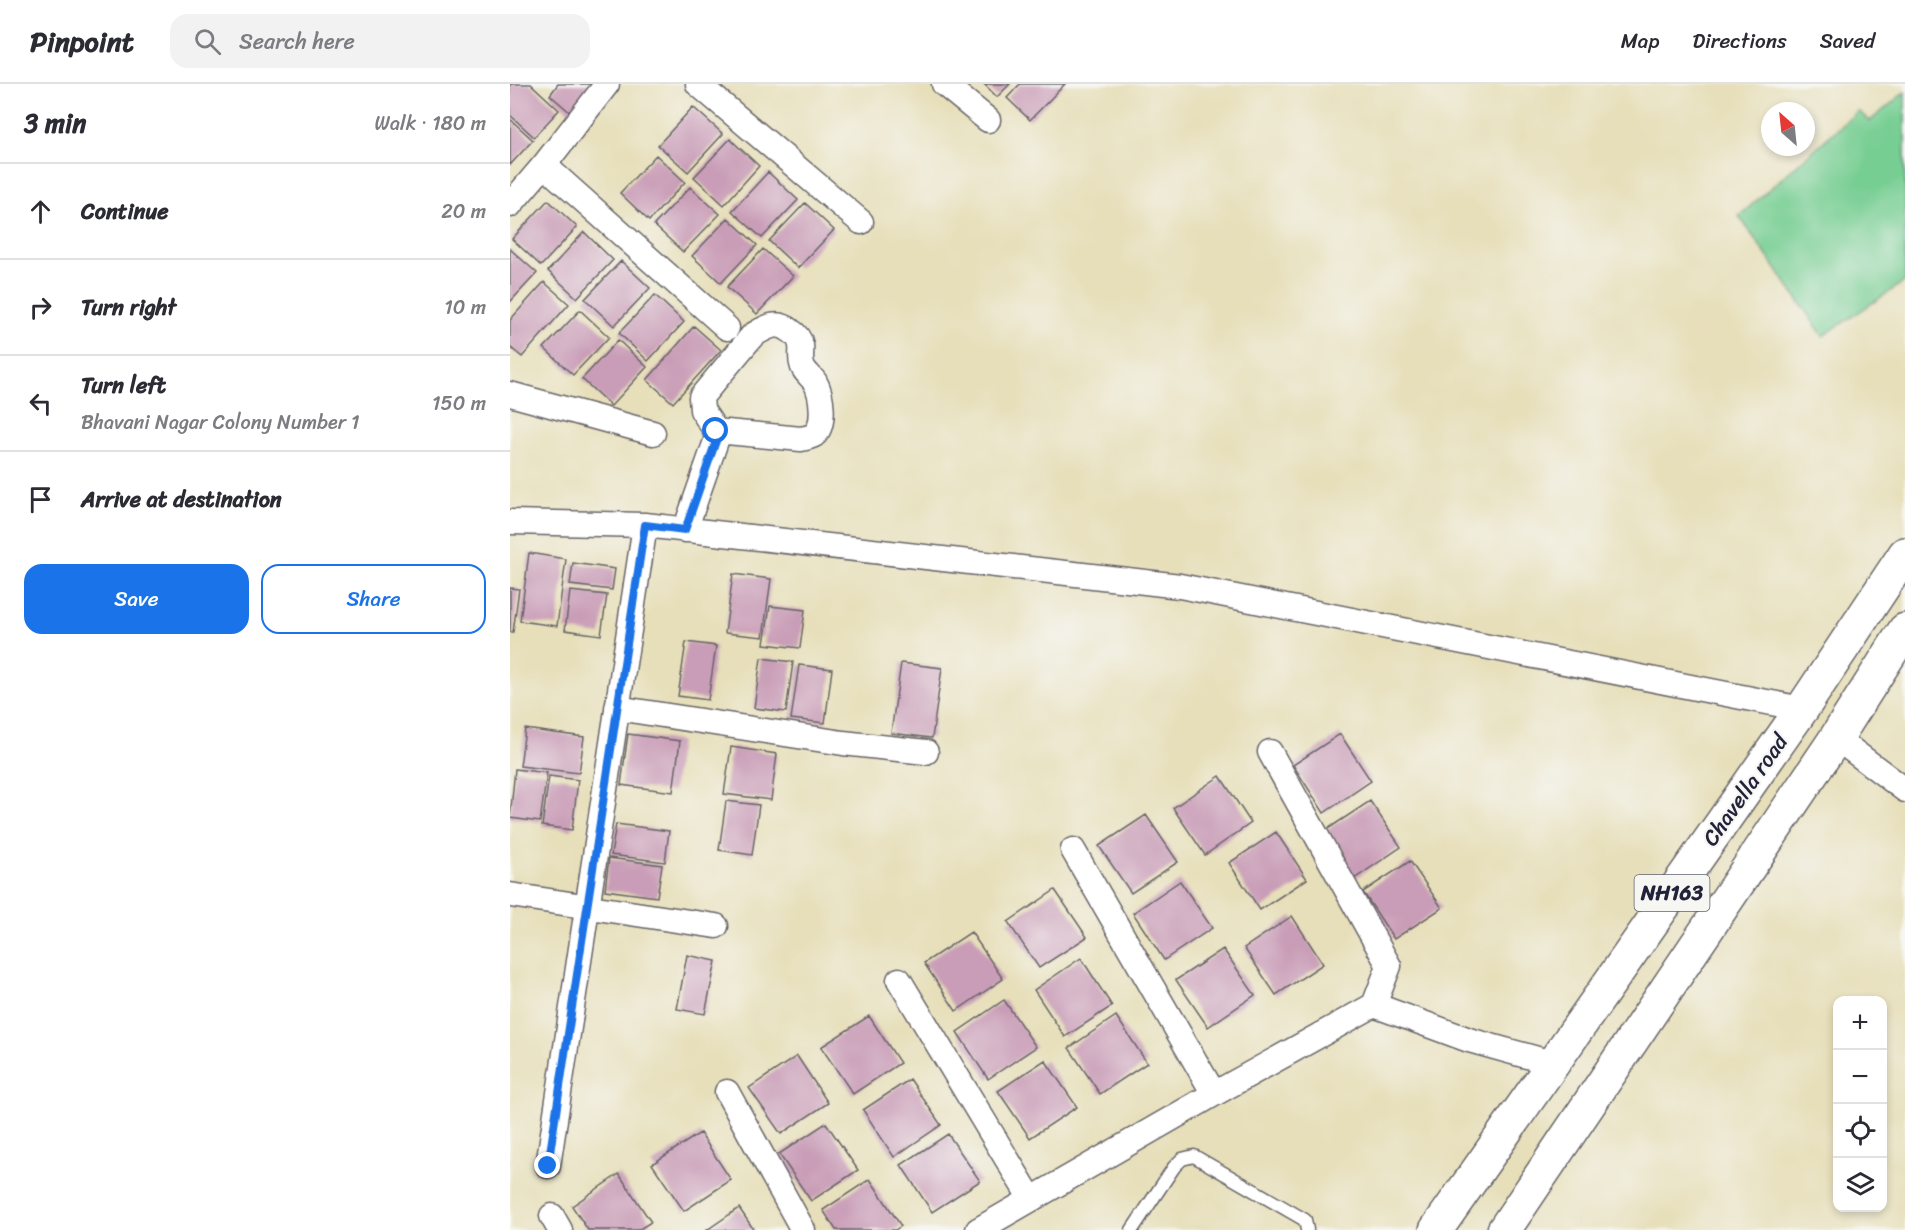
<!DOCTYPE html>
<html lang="en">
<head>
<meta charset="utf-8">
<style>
	:root { --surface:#fff; --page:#f2f2f3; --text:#2b2b33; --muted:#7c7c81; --line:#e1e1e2; --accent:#1a73e8 }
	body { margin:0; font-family:Sriracha,sans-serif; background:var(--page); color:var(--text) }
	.controls { position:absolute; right:18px; bottom:18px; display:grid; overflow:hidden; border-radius:12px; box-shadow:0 3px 9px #0003 }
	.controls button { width:54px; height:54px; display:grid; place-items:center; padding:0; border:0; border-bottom:2px solid var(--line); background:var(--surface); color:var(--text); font:30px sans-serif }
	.compass { position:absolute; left:1251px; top:18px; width:54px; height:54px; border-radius:50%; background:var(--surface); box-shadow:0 3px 9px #0003; rotate:333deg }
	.stop { position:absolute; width:18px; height:18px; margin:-14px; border:4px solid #1a73e8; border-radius:50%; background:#fff }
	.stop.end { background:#1a73e8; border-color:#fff; box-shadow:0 2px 6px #0008 }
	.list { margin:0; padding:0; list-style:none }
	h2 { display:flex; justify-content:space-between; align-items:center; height:78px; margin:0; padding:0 24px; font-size:26px }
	h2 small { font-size:20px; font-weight:400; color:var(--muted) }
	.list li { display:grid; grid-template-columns:39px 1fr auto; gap:18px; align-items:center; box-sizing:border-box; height:96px; padding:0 24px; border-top:2px solid var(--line) }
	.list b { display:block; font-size:22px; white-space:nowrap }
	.list p { margin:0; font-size:20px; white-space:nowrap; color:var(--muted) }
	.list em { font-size:20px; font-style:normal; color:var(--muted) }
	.actions { display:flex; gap:12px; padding:18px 24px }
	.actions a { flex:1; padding:14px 0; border:2px solid var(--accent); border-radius:18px; text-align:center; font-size:21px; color:var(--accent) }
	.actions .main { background:var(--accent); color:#fff }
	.icon { flex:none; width:33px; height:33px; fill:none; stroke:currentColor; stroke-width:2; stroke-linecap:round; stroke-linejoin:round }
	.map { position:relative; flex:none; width:1395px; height:1146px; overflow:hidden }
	header { display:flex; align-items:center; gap:36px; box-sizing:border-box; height:84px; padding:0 30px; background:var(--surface); border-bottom:2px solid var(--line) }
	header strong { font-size:28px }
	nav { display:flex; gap:33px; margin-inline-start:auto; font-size:21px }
	.search { width:420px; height:54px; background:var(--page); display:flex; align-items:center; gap:15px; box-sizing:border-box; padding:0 21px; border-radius:18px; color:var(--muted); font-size:22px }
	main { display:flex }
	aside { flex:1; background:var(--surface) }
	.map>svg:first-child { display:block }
</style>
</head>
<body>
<header>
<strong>Pinpoint</strong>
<div class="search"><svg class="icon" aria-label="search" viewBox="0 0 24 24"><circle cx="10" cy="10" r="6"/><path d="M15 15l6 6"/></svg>Search here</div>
<nav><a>Map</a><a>Directions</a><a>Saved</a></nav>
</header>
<main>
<aside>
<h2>3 min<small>Walk · 180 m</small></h2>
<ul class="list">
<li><svg class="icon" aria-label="ahead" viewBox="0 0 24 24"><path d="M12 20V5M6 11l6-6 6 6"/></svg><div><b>Continue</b></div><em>20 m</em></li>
<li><svg class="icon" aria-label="right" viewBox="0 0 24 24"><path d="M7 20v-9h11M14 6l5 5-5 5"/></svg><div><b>Turn right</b></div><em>10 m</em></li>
<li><svg class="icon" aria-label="left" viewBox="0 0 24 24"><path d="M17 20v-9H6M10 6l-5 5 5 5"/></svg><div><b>Turn left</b><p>Bhavani Nagar Colony Number 1</p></div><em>150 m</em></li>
<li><svg class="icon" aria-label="arrive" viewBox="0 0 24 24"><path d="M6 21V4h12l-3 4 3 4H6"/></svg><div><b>Arrive at destination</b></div></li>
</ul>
<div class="actions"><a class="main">Save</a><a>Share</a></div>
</aside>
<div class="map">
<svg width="1395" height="1146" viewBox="0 0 1395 1146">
	<rect width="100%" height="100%" fill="#f6f6f2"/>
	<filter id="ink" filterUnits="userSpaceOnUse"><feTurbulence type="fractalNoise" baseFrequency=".0167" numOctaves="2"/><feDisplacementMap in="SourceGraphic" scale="12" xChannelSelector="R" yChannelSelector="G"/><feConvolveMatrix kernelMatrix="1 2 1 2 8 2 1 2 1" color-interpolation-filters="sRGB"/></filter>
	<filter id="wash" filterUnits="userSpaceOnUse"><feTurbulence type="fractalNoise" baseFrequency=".008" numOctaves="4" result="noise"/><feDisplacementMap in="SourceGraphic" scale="24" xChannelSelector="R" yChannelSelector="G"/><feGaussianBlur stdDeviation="1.35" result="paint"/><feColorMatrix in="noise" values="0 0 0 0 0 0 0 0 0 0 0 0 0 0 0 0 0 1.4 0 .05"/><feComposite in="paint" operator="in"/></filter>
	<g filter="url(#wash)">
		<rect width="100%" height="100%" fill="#e7dfba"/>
		<path fill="#77ce93" stroke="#4c7867" stroke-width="1.5" d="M1395,8V197L1313,252L1229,132L1348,27L1360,37Z"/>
		<g id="blocks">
			<path fill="#c99db7" d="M0,0H21L49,26L24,53L0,31Z
				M48,0H88L62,30L40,11Z
				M474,0H500L487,13Z
				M510,0H555L520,36L497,14Z
				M183,23L213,50L178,88L148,61Z
				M0,35L23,56L0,81Z
				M220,55L249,82L214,121L184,93Z
				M146,71L175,98L139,137L110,109Z
				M258,88L288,116L252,154L222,127Z
				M180,103L210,130L173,168L144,141Z
				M38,116L67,143L31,182L2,155Z
				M295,119L324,146L288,184L259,157Z
				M218,134L247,161L211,199L182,172Z
				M74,148L103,176L67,214L38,187Z
				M0,165L27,189L0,218Z
				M253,165L283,192L247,230L217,203Z
				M111,177L140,204L104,242L75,215Z
				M34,198L59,220L12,273L0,263V236Z
				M145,211L174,238L138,277L109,249Z
				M70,226L99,253L63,291L34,264Z
				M184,242L211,266L163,319L137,296Z
				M108,256L137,283L101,322L72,295Z
				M19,469L56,475L47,542L10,537Z
				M63,479L105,485L102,506L60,501Z
				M223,490L261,495L253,553L215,549Z
				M0,504L9,505L3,548H0Z
				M60,507L97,511L91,551L55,546Z
				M260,522L295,526L290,564L254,560Z
				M176,558L206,562L198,616L168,612Z
				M251,574L283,578L276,628L244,624Z
				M391,579L432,584L422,654L381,649Z
				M289,581L322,585L315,639L281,635Z
				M15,645L74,653L69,689L10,682Z
				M118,650L170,657L163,708L111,701Z
				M830,650L861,697L814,729L783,681Z
				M221,663L267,670L261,716L214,710Z
				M5,685L37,689L30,738L0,734Z
				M39,692L68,696L62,746L32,742Z
				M710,692L741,739L695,771L663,724Z
				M216,717L249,721L242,771L209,766Z
				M860,717L891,763L844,795L813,748Z
				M636,731L668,778L621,809L589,762Z
				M106,740L159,747L155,778L101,771Z
				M766,748L797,795L750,826L719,779Z
				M99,774L152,781L147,813L95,806Z
				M900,777L932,824L884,855L853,808Z
				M670,797L702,844L654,876L623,829Z
				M545,806L577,853L529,884L498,838Z
				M782,832L813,880L766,911L734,864Z
				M461,848L493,895L446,927L414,879Z
				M713,865L745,911L698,943L666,896Z
				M177,871L206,877L195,930L167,925Z
				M571,874L602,922L555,953L524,906Z
				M494,916L526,963L478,995L447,948Z
				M359,932L390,979L343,1010L311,963Z
				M606,932L637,979L590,1010L559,964Z
				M287,972L318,1019L271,1050L239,1004Z
				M535,976L567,1023L520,1054L488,1007Z
				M400,995L431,1041L384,1073L353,1026Z
				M316,1039L348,1086L301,1117L269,1070Z
				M190,1049L221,1096L174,1127L142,1080Z
				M438,1050L470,1097L422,1128L391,1081Z
				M109,1090L141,1138L128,1146H78L62,1122Z
				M360,1095L391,1142L385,1146H326L313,1126Z
				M229,1124L244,1146H197Z"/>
		</g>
	</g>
	<g filter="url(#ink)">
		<use href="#blocks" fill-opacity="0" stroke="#676467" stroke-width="1.5"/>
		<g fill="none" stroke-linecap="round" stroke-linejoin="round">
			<g stroke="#676467" stroke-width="15">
				<path id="service" d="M622,1146L664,1083L672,1075L684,1072L795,1136L797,1146"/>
			</g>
			<g stroke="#676467" stroke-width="27">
				<path id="minor" d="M188,0L351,138
					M434,0L478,36
					M34,81L217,244
					M0,121L34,81L97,0
					M0,310L143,349
					M0,438L135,441L670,502L1292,625
					M175,446L206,357V347L192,326L191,313L243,251C257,243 267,236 281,247C286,250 290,256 291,261C292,267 290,274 292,280C293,287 301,292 305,298C312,310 316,341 304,351C301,353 296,354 291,355L206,347
					M107,624L333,659L416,668
					M1326,654L1395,706
					M760,668L879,882L864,921
					M563,766L704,1010
					M0,811L206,842
					M389,896L521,1115
					M217,1008L293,1146
					M38,1082L135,441
					M42,1132L50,1146
					M468,1146L704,1010L864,921L959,956L1042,979"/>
			</g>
			<g stroke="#676467" stroke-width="36">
				<path id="trunk" d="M926,1146L1292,625L1395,470
					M994,1146L1326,654L1395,546"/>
			</g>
			<use href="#service" stroke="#fff" stroke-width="12"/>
			<use href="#minor" stroke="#fff" stroke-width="24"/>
			<use href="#trunk" stroke="#fff" stroke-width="33"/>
		</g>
	</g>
	<g fill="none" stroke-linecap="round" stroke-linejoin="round" filter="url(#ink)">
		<path stroke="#1a73e8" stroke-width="8" d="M38,1082L135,441L175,446L206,357V347"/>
	</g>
	<g text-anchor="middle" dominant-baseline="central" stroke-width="4.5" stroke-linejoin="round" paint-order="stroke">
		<rect fill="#f6f6f2" stroke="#626272" stroke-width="1.5" x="1124.5" y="791" width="75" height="36" rx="4.5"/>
		<g font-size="21" font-weight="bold" fill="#22223b">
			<text x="1162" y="809">NH163</text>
		</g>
		<g font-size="22" fill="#22223b" stroke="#f6f6f2">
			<text transform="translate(1235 706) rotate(-55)">Chavella road</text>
		</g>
	</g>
</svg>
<div class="controls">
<button>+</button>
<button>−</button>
<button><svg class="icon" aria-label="locate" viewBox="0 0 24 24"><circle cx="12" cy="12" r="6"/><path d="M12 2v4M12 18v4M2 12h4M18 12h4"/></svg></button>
<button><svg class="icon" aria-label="layers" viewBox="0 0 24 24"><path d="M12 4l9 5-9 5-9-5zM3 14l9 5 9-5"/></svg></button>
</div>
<svg class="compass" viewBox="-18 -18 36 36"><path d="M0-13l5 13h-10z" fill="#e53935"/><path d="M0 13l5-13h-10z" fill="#7c7c81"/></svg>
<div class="stop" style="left:206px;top:347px"></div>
<div class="stop end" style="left:38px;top:1082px"></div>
</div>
</main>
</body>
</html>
